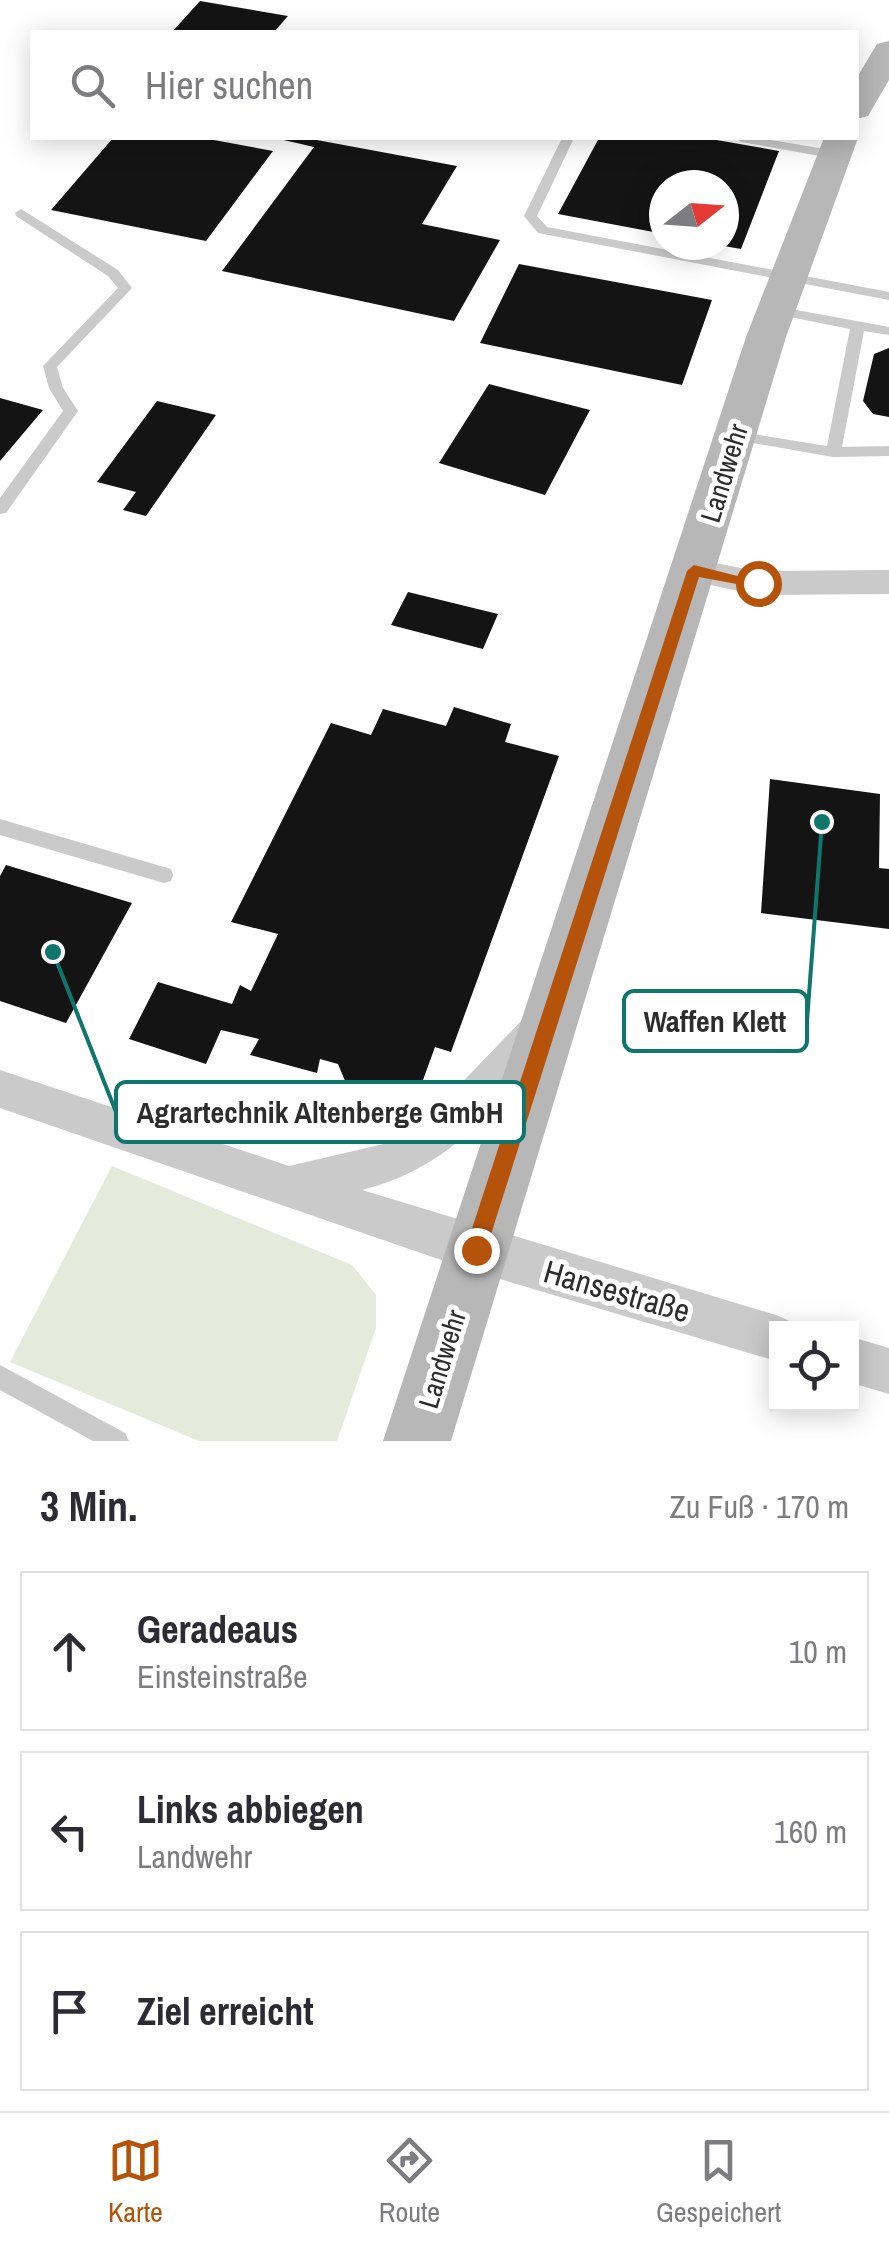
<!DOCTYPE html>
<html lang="de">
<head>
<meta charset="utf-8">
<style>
	:root { --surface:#fff; --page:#f2f2f3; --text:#2b2b33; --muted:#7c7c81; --line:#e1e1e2; --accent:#b45309 }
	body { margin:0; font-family:"Archivo Narrow",sans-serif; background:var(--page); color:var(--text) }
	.controls { position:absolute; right:30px; bottom:30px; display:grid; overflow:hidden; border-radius:0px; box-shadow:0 5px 25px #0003 }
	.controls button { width:90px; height:90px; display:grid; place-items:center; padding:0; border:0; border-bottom:2px solid var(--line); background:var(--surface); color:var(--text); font:50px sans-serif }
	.compass { position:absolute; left:649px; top:170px; width:90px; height:90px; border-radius:50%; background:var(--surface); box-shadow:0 5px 25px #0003; rotate:73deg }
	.stop { position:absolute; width:30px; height:30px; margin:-22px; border:8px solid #b45309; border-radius:50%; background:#fff }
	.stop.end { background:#b45309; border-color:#fff; box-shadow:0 2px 10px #0008 }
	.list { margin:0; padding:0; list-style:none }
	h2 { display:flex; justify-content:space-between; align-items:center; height:130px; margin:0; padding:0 40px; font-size:42px }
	h2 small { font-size:32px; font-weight:400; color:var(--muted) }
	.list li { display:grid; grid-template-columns:65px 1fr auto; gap:30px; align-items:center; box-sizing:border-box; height:160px; margin:0 20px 20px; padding:0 20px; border:2px solid var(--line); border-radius:0px }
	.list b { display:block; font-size:38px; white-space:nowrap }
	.list p { margin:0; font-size:32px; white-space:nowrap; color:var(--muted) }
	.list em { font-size:32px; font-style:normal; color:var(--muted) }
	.icon { flex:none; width:55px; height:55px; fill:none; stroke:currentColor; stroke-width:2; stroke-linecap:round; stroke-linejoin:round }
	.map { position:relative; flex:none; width:889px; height:1441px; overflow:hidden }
	.search { position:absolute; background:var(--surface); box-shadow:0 5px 25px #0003; left:30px; right:30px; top:30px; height:110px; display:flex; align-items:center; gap:25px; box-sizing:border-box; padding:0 35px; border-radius:0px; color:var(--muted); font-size:38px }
	.sheet { height:670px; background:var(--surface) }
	nav { display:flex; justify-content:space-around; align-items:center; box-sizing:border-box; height:140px; border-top:2px solid var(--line); background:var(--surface); font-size:28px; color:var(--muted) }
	nav a { display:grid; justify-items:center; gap:5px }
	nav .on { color:var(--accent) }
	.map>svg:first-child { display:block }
</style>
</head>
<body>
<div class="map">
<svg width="889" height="1441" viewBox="0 0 889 1441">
	<rect width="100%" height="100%" fill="#fff"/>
	<path fill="#e6eadb" d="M112,1166L352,1265L376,1295V1328L337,1441H199L10,1362Z"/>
	<path fill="#141414" d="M200,1L288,16L274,32H172Z
		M113,138H203L273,151L206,241L51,210Z
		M275,138H306L457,166L422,224L500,240L454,321L222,271L314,147Z
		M599,138H705L779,151L741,249L724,246V185H664V234L558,214Z
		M519,264L712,300L682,385L480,343Z
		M889,348V417L873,414L863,401L874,354Z
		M489,384L590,410L545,495L439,463Z
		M0,398L43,410L0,461Z
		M157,401L216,415L146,516L123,510L136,492L97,482Z
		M408,592L498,614L483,649L391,625Z
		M454,707L511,724L505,742L559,756L451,1052L435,1047L423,1080L353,1100L338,1064L320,1059L317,1073L250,1055L259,1039L221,1030L206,1064L129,1039L158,982L232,1004L240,985L251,991L278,934L231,922L331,723L371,735L383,709L446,726Z
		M770,779L880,794L879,868L889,869V929L761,913Z
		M6,865L132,903L66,1023L0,1001V876Z"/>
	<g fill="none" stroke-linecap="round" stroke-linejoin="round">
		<path fill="#cacaca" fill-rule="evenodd" d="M562,138H574L537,216L547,227L889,292V300L538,233L524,216Z
			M735,138H759L831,150L837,154L831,158L741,142Z
			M21,209L118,270L132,288L57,367L63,388L78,411L6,513L0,514V498L63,411L49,388L43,366L118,288L108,276L16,216L15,213Z
			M775,306L889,327V335L864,331L842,447L889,446V456L833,457L730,439L728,436L735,431L827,446L850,329L770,313V307Z
			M0,819L164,867L171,869L173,875L171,881L164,883L0,835Z
			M0,1365L125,1433L129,1441H93L0,1390Z"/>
		<path fill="#cacaca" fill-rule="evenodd" d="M694,559L757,571L889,570V594L757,595L683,579L678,571L683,563Z
			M537,1014L551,1019L557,1032L551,1045C492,1109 451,1168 362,1190L776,1315L792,1322L795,1328H776V1361L476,1272L0,1108V1070L289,1166L388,1143L428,1118L523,1019Z
			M852,1337L889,1348V1394L852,1383Z"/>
		<path fill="#b7b7b7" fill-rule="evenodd" d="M889,41V80L868,116L856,119V79L877,44Z
			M856,135L858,138L786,337L451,1441H383L746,337L824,138Z"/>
	</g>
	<path fill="#b45309" d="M694,565L765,583L758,588L699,577L486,1250L476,1260L465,1250L687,571Z"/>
	<g text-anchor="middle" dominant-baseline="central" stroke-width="10" stroke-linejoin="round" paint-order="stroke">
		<g font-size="28" fill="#2d2d2d" stroke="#fff">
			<text transform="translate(724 473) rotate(-73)">Landwehr</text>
			<text transform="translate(442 1359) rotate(-73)">Landwehr</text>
		</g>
		<g font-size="32" fill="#2d2d2d" stroke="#fff">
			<text transform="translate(617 1291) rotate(16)">Hansestraße</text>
		</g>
	</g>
	<path fill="none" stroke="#0f766e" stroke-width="4" d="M822 822L807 1021M53 952L116 1112"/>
	<g fill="#0f766e" stroke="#fff" stroke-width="4">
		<circle cx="822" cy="822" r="10"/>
		<circle cx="53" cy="952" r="10"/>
	</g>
	<g fill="#fff" stroke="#0f766e" stroke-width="4">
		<rect x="624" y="991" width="183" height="60" rx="10"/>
		<rect x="116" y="1082" width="408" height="60" rx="10"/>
	</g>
	<g font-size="30" text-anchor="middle" font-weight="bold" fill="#2d2d2d">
		<text x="715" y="1032">Waffen Klett</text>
		<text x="320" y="1123">Agrartechnik Altenberge GmbH</text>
	</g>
</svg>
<div class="controls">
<button><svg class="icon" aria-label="locate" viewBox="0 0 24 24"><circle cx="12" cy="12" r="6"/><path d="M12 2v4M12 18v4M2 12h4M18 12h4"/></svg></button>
</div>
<svg class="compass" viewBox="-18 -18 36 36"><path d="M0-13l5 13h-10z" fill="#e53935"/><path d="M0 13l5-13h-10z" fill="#7c7c81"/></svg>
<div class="stop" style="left:758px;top:583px"></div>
<div class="stop end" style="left:476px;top:1250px"></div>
<div class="search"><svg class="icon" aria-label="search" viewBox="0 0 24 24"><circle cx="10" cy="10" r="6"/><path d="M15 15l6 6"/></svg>Hier suchen</div>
</div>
<section class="sheet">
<h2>3 Min.<small>Zu Fuß · 170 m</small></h2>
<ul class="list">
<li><svg class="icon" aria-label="ahead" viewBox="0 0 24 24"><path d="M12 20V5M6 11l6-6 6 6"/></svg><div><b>Geradeaus</b><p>Einsteinstraße</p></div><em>10 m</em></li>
<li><svg class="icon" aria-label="left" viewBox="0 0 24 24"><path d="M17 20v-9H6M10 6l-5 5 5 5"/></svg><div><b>Links abbiegen</b><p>Landwehr</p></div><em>160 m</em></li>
<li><svg class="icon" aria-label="arrive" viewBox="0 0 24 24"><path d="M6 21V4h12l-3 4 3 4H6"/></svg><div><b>Ziel erreicht</b></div></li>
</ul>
</section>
<nav>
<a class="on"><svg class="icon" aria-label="map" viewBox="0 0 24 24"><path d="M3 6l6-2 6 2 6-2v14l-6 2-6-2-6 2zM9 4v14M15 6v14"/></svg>Karte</a>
<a><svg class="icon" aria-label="directions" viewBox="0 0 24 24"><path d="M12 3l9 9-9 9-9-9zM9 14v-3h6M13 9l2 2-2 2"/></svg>Route</a>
<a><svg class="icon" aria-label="saved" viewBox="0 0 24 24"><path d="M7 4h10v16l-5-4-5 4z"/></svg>Gespeichert</a>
</nav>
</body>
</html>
